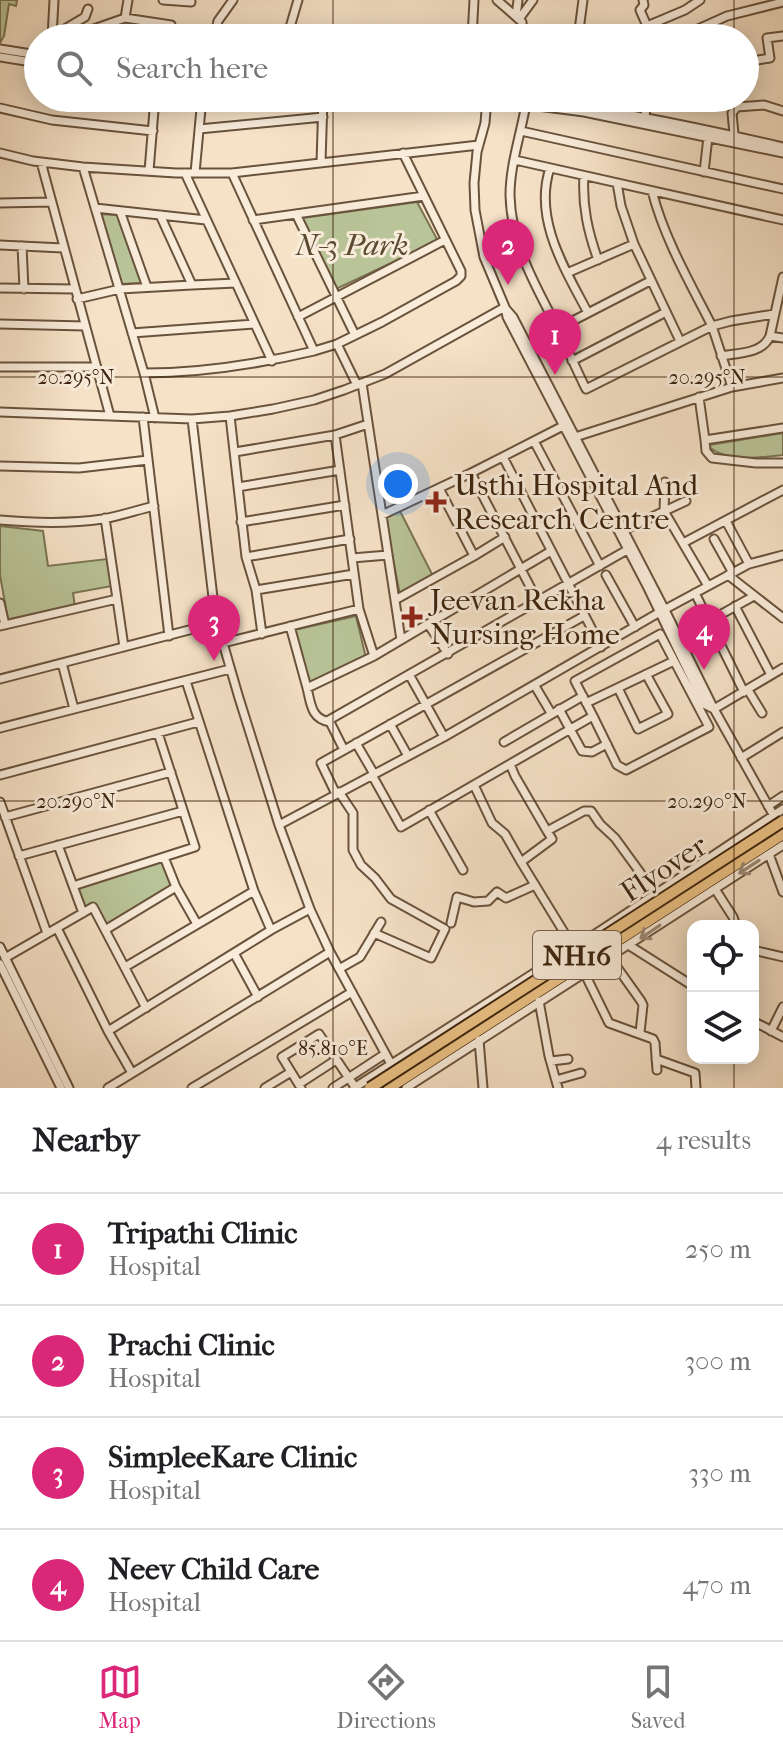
<!DOCTYPE html>
<html lang="en">
<head>
<meta charset="utf-8">
<style>
	:root { --surface:#fff; --page:#f6f6f6; --text:#202124; --muted:#757577; --line:#e0e0e0; --accent:#db2777 }
	body { margin:0; font-family:"IM FELL French Canon",serif; background:var(--page); color:var(--text) }
	.controls { position:absolute; right:24px; bottom:24px; display:grid; overflow:hidden; border-radius:16px; box-shadow:0 4px 20px #0003 }
	.controls button { width:72px; height:72px; display:grid; place-items:center; padding:0; border:0; border-bottom:2px solid var(--line); background:var(--surface); color:var(--text); font:40px sans-serif }
	.you { position:absolute; left:398px; top:484px; width:28px; height:28px; margin:-20px; border:6px solid #fff; border-radius:50%; background:#1a73e8; box-shadow:0 0 0 12px #1a73e833 }
	.badge { display:grid; place-items:center; width:52px; height:52px; border-radius:50%; background:var(--accent); color:#fff; font-size:26px; font-weight:700 }
	.pin { position:absolute; translate:-50% -66px; filter:drop-shadow(0 2px 4px #0008) }
	.pin::after { content:''; position:absolute; top:42px; width:28px; height:24px; background:inherit; clip-path:polygon(0 0,100% 0,50% 100%) }
	.list { margin:0; padding:0; list-style:none }
	h2 { display:flex; justify-content:space-between; align-items:center; height:104px; margin:0; padding:0 32px; font-size:34px }
	h2 small { font-size:26px; font-weight:400; color:var(--muted) }
	.list li { display:grid; grid-template-columns:52px 1fr auto; gap:24px; align-items:center; box-sizing:border-box; height:112px; padding:0 32px; border-top:2px solid var(--line) }
	.list b { display:block; font-size:30px; white-space:nowrap }
	.list p { margin:0; font-size:26px; white-space:nowrap; color:var(--muted) }
	.list em { font-size:26px; font-style:normal; color:var(--muted) }
	.icon { flex:none; width:44px; height:44px; fill:none; stroke:currentColor; stroke-width:2; stroke-linecap:round; stroke-linejoin:round }
	.map { position:relative; flex:none; width:783px; height:1088px; overflow:hidden }
	.search { position:absolute; background:var(--surface); box-shadow:0 4px 20px #0003; left:24px; right:24px; top:24px; height:88px; display:flex; align-items:center; gap:20px; box-sizing:border-box; padding:0 28px; border-radius:44px; color:var(--muted); font-size:30px }
	.sheet { height:552px; background:var(--surface) }
	nav { display:flex; justify-content:space-around; align-items:center; box-sizing:border-box; height:112px; border-top:2px solid var(--line); background:var(--surface); font-size:22px; color:var(--muted) }
	nav a { display:grid; justify-items:center; gap:4px }
	nav .on { color:var(--accent) }
	.map>svg:first-child { display:block }
</style>
</head>
<body>
<div class="map">
<svg width="783" height="1088" viewBox="0 0 783 1088">
	<rect width="100%" height="100%" fill="#f6e2c7"/>
	<filter id="stains"><feTurbulence type="fractalNoise" baseFrequency=".0025" numOctaves="4"/><feColorMatrix values="0 0 0 0 .2 0 0 0 0 .09 0 0 0 0 .02 0 0 0 .5 -.17"/></filter>
	<radialGradient id="worn" r=".72"><stop offset=".6" stop-color="#630" stop-opacity="0"/><stop offset="1" stop-color="#630" stop-opacity=".3"/></radialGradient>
	<path fill="#b9c498" stroke="#7a7452" stroke-width="2" d="M0,0H17L16,6L9,4L4,36L0,43Z
		M417,202L438,241L336,289L302,218Z
		M99,214L118,215L142,283L121,284Z
		M783,433V455C760,458 727,462 709,447V445Z
		M400,511L433,576L400,595L385,519L388,515Z
		M0,526L43,531L48,566L107,559L112,586L73,593L75,607L8,620L0,575Z
		M356,616L366,658L310,684L294,630Z
		M164,857L176,887L105,930L93,908L83,913L73,886Z"/>
	<g fill="none" stroke-linecap="round" stroke-linejoin="round">
		<g stroke="#6a533c" stroke-width="11">
			<path id="minor" d="M128,0L125,18L171,25V38
				M163,0L191,2
				M497,0L522,22L523,38
				M643,0L644,5L640,10L647,26L648,38
				M516,16L518,0
				M519,19L533,0
				M647,26L685,10L700,0
				M288,34L298,0
				M52,38L54,0
				M61,38L63,30L85,17L88,9
				M79,38L80,34L85,32L125,18
				M214,38L218,21L233,0
				M472,38L474,0
				M578,38L583,0
				M678,38L727,16L783,2
				M0,49L38,55
				M0,57L38,63
				M745,62L770,58L767,38L783,36
				M474,98L584,112L783,153
				M487,98L485,123L477,152L474,183L475,210L484,257L505,307L507,317L648,588L704,704L714,709
				M523,98C611,109 697,127 783,147
				M526,104C521,133 510,165 510,195C511,244 535,285 557,327C567,348 576,369 586,389L712,326L732,387
				M0,108L52,120L153,131
				M645,117L647,98
				M199,129L323,117
				M521,131L783,189
				M734,134L732,113L737,107L764,105L783,111
				M0,153L33,161L83,167L176,173H232L479,145
				M515,160L783,220
				M41,162L110,416
				M321,163L323,98
				M83,167L144,373
				M550,168C533,219 565,269 588,313
				M149,171L155,98
				M704,172L708,137
				M185,173L272,361
				M195,173L202,98
				M232,173L314,351L337,344
				M584,176C582,206 588,232 598,260
				M652,191C664,238 690,283 712,326L731,321L774,314
				M0,203L51,202
				M95,208L206,220
				M120,211L147,287
				M296,214L355,335
				M253,220L424,196
				M634,244L680,341
				M0,245L63,248
				M22,246L24,289
				M484,257L518,247
				M567,273L634,244L621,206L617,183
				M192,285L236,283
				M0,288L75,289
				M77,299L120,289L192,285L160,215
				M506,309L513,317L665,610L714,709L779,825
				M298,317L445,240
				M0,324L85,326
				M557,329L650,281
				M132,333L254,324
				M770,336L783,338
				M721,356C738,353 762,354 770,336L783,277
				M572,361L666,312
				M0,367H96
				M362,383L401,640
				M357,385L337,344L382,322L456,281L461,276V271L403,153
				M699,397L705,440L783,428
				M0,412L192,419L230,416L273,409L314,400L344,390L385,374L505,307
				M230,416L246,557L256,590L262,634
				M143,417L169,636
				M155,418L144,373C202,373 258,364 314,351
				M192,419L216,623L223,643
				M335,435L359,609
				M572,438L732,387L783,378
				M705,440L706,451L712,458L756,463H783
				M534,441L600,566
				M235,452L335,435L368,424
				M503,457L601,647
				M0,466L79,468L148,460
				M471,473L538,602
				M665,482L664,511L708,586
				M238,487L340,470
				M439,488L474,556L505,537
				M382,515L471,473L563,426
				M105,518L117,599
				M0,520C35,523 69,524 103,519C120,516 137,510 154,506
				M726,521L749,564
				M241,522L345,505
				M624,530L686,501
				M714,539L733,573
				M683,543L783,490
				M246,557L350,539
				M352,558L388,555
				M606,575L635,627
				M728,575L783,618
				M256,590L354,574
				M695,593L744,692
				M395,600L474,556
				M0,603L5,625
				M735,606L771,675
				M709,621L754,596
				M428,624L448,654
				M0,626L117,599L124,647
				M290,626L307,688L374,656
				M62,663L74,709
				M410,676L444,737
				M0,679L216,623
				M186,681L254,891L271,930
				M535,686L551,713
				M307,688C311,704 311,719 330,722
				M618,688L638,729L668,714L646,674
				M748,690L762,713
				M586,703L674,661
				M559,709L582,751L592,752L607,744
				M714,709L783,668
				M390,724L408,756
				M0,728L230,669
				M504,742L583,696
				M356,743L374,774
				M344,750L329,720L627,550
				M741,758L783,732
				M510,764L593,716L617,765L626,770L709,727L660,634L575,681L593,716
				M0,775L198,722
				M372,775L401,827L510,764L515,776L547,831
				M474,785L492,823L505,834L521,862
				M339,792L353,813V850L361,865L375,878L391,899L445,929L431,958L374,933
				M336,794L321,763L584,616
				M0,802L47,933
				M768,806L783,796
				M429,810L463,870
				M5,817L171,772
				M279,825L444,737L660,612L749,564L783,555
				M58,845L83,913
				M769,854L783,892
				M19,856L183,811
				M164,857L176,887L197,924
				M73,886L195,847L158,733
				M715,889L733,917L736,926
				M451,923L457,897L474,902L488,901L497,892L506,898L535,885
				M57,928L108,1031L132,1073
				M105,930L176,887
				M630,946L693,986
				M0,947L69,1088
				M573,947L521,862L552,839L547,831L584,811H591L600,824L615,838L655,893
				M753,950L783,957
				M234,953L258,997
				M609,956L641,1001L643,1005L640,1033
				M5,958L93,907L146,1008
				M0,964L61,1088
				M125,967L254,891
				M339,969L360,957L381,922
				M584,972L609,1023L653,1039L655,1043L657,1070
				M539,1001L549,1056L558,1088
				M753,1021L783,1037
				M108,1031L271,930L310,909
				M771,1031L783,1007
				M479,1040L483,1088
				M656,1059L695,1073L696,1088
				M551,1061L568,1059
				M391,1064L330,952L310,909L279,825L239,698L223,643L359,609L374,656L551,551
				M556,1080L581,1073
				M299,1084L336,1060
				M108,1088L330,952
				M192,1088L352,992
				M265,1088L291,1072
				M301,1088L282,1057L319,1034L355,1087
				M333,1088L385,1054
				M354,1088L603,929L783,809
				M406,1088L783,845"/>
		</g>
		<g stroke="#3c230d" stroke-width="14">
			<path id="highway" d="M389,1088L783,834"/>
		</g>
		<use href="#minor" stroke="#f9ecdb" stroke-width="7"/>
		<use href="#highway" stroke="#ebc184" stroke-width="10"/>
		<g stroke="#3c230d" stroke-width="14" stroke-linecap="butt">
			<path id="highway-bridge" d="M370,1088L783,821"/>
		</g>
		<use href="#highway-bridge" stroke="#ebc184" stroke-width="10"/>
	</g>
	<defs><path id="oneway-shaft" d="M-6 0H5M1.5-3L5.5 0L1.5 3" fill="none" stroke-width="1.6" stroke-linecap="round" stroke-linejoin="round" transform="scale(2)"/></defs>
	<g stroke="#9a8874">
		<use href="#oneway-shaft" transform="translate(749 867) rotate(147)"/>
		<use href="#oneway-shaft" transform="translate(650 932) rotate(146)"/>
	</g>
	<path fill="none" stroke="#3c230d" stroke-width="2" stroke-opacity="0.45" d="M333,0V38M734,0V38M333,98V1088M734,98V926M0,377H783M0,801H783M734,1058V1088"/>
	<g fill="#8f2418" stroke="#f9ecdb" stroke-width="3">
		<path d="M432 490h8v8h8v8h-8v8h-8v-8h-8v-8h8z"/>
		<path d="M408 605h8v8h8v8h-8v8h-8v-8h-8v-8h8z"/>
	</g>
	<g text-anchor="middle" dominant-baseline="central" stroke-width="6" stroke-linejoin="round" paint-order="stroke">
		<rect fill="#f9ecdb" stroke="#755f4b" stroke-width="2" x="533" y="931" width="88" height="48" rx="6"/>
		<g font-size="28" font-weight="bold" fill="#3c230d">
			<text x="577" y="955">NH16</text>
		</g>
		<g font-size="30" font-style="italic" fill="#5b4b30" stroke="#f9ecdb">
			<text x="352" y="245">N-3 Park</text>
		</g>
		<g font-size="30" fill="#3c230d" stroke="#f9ecdb" text-anchor="start">
			<text x="454" y="485">Usthi Hospital And<tspan x="454" dy="34">Research Centre</tspan></text>
			<text x="430" y="600">Jeevan Rekha<tspan x="430" dy="34">Nursing Home</tspan></text>
		</g>
		<g font-size="30" fill="#3c230d" stroke="#f9ecdb">
			<text transform="translate(664 869) rotate(-33)">Flyover</text>
		</g>
	</g>
	<g font-size="20" text-anchor="middle" fill="#3c230d" stroke="#f9ecdb" stroke-width="6" stroke-linejoin="round" paint-order="stroke">
		<text x="76" y="384">20.295°N</text>
		<text x="707" y="384">20.295°N</text>
		<text x="76" y="808">20.290°N</text>
		<text x="707" y="808">20.290°N</text>
		<text x="333" y="1055">85.810°E</text>
	</g>
	<rect width="100%" height="100%" filter="url(#stains)"/>
	<rect width="100%" height="100%" fill="url(#worn)"/>
</svg>
<div class="controls">
<button><svg class="icon" aria-label="locate" viewBox="0 0 24 24"><circle cx="12" cy="12" r="6"/><path d="M12 2v4M12 18v4M2 12h4M18 12h4"/></svg></button>
<button><svg class="icon" aria-label="layers" viewBox="0 0 24 24"><path d="M12 4l9 5-9 5-9-5zM3 14l9 5 9-5"/></svg></button>
</div>
<div class="you"></div>
<div class="pin badge" style="left:555px;top:375px">1</div>
<div class="pin badge" style="left:508px;top:285px">2</div>
<div class="pin badge" style="left:214px;top:661px">3</div>
<div class="pin badge" style="left:704px;top:670px">4</div>
<div class="search"><svg class="icon" aria-label="search" viewBox="0 0 24 24"><circle cx="10" cy="10" r="6"/><path d="M15 15l6 6"/></svg>Search here</div>
</div>
<section class="sheet">
<h2>Nearby<small>4 results</small></h2>
<ul class="list">
<li><span class="badge">1</span><div><b>Tripathi Clinic</b><p>Hospital</p></div><em>250 m</em></li>
<li><span class="badge">2</span><div><b>Prachi Clinic</b><p>Hospital</p></div><em>300 m</em></li>
<li><span class="badge">3</span><div><b>SimpleeKare Clinic</b><p>Hospital</p></div><em>330 m</em></li>
<li><span class="badge">4</span><div><b>Neev Child Care</b><p>Hospital</p></div><em>470 m</em></li>
</ul>
</section>
<nav>
<a class="on"><svg class="icon" aria-label="map" viewBox="0 0 24 24"><path d="M3 6l6-2 6 2 6-2v14l-6 2-6-2-6 2zM9 4v14M15 6v14"/></svg>Map</a>
<a><svg class="icon" aria-label="directions" viewBox="0 0 24 24"><path d="M12 3l9 9-9 9-9-9zM9 14v-3h6M13 9l2 2-2 2"/></svg>Directions</a>
<a><svg class="icon" aria-label="saved" viewBox="0 0 24 24"><path d="M7 4h10v16l-5-4-5 4z"/></svg>Saved</a>
</nav>
</body>
</html>
